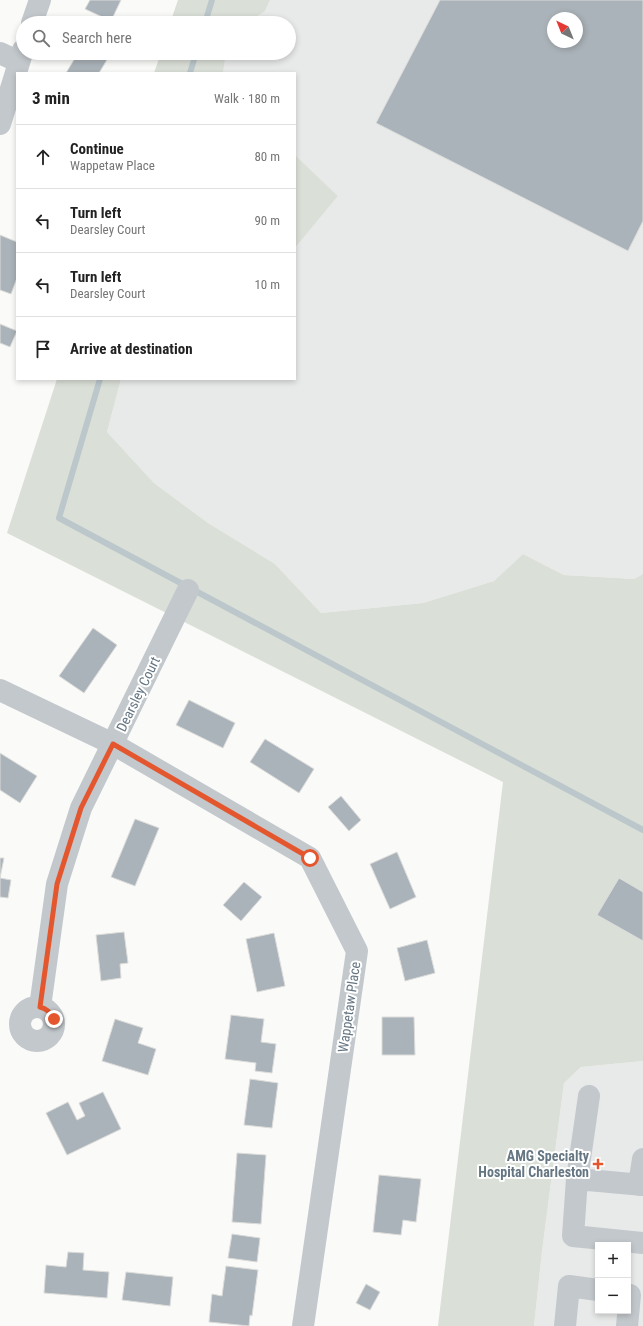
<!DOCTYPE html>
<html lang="en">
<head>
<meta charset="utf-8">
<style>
	:root { --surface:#fff; --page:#f6f6f6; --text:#222; --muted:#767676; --line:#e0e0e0 }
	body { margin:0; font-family:"Roboto Condensed",sans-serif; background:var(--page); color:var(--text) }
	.controls { position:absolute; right:12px; bottom:12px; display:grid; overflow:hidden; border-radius:0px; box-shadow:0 2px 6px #0003 }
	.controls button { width:36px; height:36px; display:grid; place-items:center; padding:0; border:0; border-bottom:1px solid var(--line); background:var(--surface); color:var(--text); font:20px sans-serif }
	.compass { position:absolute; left:547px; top:12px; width:36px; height:36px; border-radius:50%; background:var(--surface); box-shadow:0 2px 6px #0003; rotate:317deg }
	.stop { position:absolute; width:12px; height:12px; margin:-9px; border:3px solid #e4572e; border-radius:50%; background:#fff }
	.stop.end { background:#e4572e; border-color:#fff; box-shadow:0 1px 4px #0008 }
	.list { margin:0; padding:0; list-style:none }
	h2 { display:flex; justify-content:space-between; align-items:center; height:52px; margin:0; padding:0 16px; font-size:17px }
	h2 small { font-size:13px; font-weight:400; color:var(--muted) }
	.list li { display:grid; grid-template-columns:26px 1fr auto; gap:12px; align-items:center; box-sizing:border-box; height:64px; padding:0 16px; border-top:1px solid var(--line) }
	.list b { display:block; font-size:15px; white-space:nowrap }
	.list p { margin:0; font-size:13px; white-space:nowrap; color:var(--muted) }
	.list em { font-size:13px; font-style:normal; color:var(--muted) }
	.icon { flex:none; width:22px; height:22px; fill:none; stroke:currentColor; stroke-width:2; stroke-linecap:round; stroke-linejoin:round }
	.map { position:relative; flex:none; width:643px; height:1326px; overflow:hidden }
	.search { position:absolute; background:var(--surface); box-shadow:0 2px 6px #0003; left:16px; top:16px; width:280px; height:44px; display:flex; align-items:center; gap:10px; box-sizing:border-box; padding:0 14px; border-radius:22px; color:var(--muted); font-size:15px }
	.panel { position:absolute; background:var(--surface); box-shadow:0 2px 6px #0003; left:16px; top:72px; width:280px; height:308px; border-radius:0px }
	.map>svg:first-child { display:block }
</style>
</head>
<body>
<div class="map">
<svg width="643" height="1326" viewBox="0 0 643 1326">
	<rect width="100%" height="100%" fill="#fafaf8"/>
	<path fill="#e8e9e9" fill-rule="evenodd" d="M270,0H643V574L634,579L564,575L523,554L494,581L423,603L321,613L275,564L208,523L154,483L107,432L121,379H295V248L338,196L295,155V73H223L226,53H289V23H248L265,11ZM553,18H577V42H553Z
		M643,1061V1326H534L542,1251L564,1083L581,1067ZM598,1245H628V1311H598Z"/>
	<path fill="#dadfd7" d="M178,0H270L265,11L248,23H170Z
		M161,53H226L223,73H154Z
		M295,155L338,196L295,248Z
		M57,379H121L107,432L154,483L208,523L275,564L321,613L423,603L494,581L523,554L564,575L634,579L643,574V892L619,878L597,915L643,941V1061L581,1067L564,1083L542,1251L534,1326H438L503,782L7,533Z"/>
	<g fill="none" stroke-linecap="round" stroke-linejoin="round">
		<path stroke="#bbc7cb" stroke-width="6" d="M205,23L212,0
			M190,73L196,53
			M100,379L59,518L643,830"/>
	</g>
	<path fill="#aab3b9" stroke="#dcdcda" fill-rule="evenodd" d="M90,0H121L111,21L85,9Z
		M440,0H643V221L628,251L376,123ZM553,18H577V42H553Z
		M78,53H111L99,73H66Z
		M0,235L17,242V278L11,294L0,290Z
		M0,324L17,331L10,347L0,343Z
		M93,628L117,645L84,693L59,676Z
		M189,700L235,723L223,748L176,725Z
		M265,739L314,769L299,793L250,762Z
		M0,753L37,776L20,803L0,790Z
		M341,796L361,820L349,831L328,807Z
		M135,819L159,828L135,886L111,877Z
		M397,852L416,897L390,909L370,864Z
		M0,858H4L0,878L11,880L8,898L0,897Z
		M619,878L643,892V941L597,915Z
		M244,882L262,897L241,921L223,905Z
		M124,932L128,963L120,964L121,978L101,981L96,935Z
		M274,933L285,986L257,992L246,939Z
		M427,940L435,973L405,981L397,948Z
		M231,1015L264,1019L261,1042L276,1044L272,1073L255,1071L256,1063L225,1059Z
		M382,1017H414L415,1055H382Z
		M115,1019L143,1028L138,1043L156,1049L148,1075L102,1061Z
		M250,1079L278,1083L272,1128L244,1125Z
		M103,1092L121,1129L67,1155L46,1113L68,1102L77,1120L85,1116L79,1103Z
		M237,1153L266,1155L261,1224L232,1222Z
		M379,1175L421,1179L416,1222L403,1220L401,1235L373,1232Z
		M232,1234L260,1238L257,1262L228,1258Z
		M68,1252L84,1253L83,1270L109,1272L107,1298L44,1293L46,1265L66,1267Z
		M226,1266L258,1270L252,1316L250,1315L249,1326L209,1322L212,1294L222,1296Z
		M126,1272L173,1277L170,1306L122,1300Z
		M366,1284L380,1292L370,1310L356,1303Z"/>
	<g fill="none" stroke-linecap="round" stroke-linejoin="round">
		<path stroke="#c3c8cc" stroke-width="22" d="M32,23L40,0
			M0,53L19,62
			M0,124L23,50
			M0,690L113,744L310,858L357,951L303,1326
			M20 1024a17 17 0 1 1 34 0a17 17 0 1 1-34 0Z
			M40,1007L57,884L81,808L188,590
			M577,1179L589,1096
			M639,1185L643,1159
			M643,1185L577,1179L573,1236L643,1243
			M565,1326L569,1286L598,1290
			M627,1326L630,1295H628"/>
	</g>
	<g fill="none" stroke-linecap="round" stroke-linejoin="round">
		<path stroke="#e4572e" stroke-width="5" d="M54,1019C50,1012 47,1009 40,1007L57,884L81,808L113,744L310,858"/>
	</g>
	<path fill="#e4572e" stroke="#fff" stroke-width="1.5" d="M596 1158h4v4h4v4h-4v4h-4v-4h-4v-4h4z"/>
	<g text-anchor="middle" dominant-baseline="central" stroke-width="4" stroke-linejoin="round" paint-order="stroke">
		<g font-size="14" fill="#657683" stroke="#fff">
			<text transform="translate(138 694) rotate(-64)">Dearsley Court</text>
			<text transform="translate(349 1007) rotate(-82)">Wappetaw Place</text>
		</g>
		<g font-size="14" font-weight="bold" fill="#657683" stroke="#fff" text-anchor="end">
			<text x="589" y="1156">AMG Specialty<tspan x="589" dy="16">Hospital Charleston</tspan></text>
		</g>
	</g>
</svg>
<div class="controls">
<button>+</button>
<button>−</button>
</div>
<svg class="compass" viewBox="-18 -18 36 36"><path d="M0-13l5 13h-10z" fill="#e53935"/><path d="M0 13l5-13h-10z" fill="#767676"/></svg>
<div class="stop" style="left:310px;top:858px"></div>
<div class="stop end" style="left:54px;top:1019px"></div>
<div class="search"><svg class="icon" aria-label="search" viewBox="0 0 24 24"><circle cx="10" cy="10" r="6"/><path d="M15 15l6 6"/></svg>Search here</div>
<section class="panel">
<h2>3 min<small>Walk · 180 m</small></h2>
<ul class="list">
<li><svg class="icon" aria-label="ahead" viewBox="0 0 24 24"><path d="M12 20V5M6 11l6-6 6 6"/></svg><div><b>Continue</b><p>Wappetaw Place</p></div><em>80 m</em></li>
<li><svg class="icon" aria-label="left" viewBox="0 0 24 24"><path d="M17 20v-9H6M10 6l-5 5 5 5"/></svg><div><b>Turn left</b><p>Dearsley Court</p></div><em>90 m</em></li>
<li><svg class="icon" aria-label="left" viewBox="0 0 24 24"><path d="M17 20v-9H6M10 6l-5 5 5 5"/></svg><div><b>Turn left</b><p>Dearsley Court</p></div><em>10 m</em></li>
<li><svg class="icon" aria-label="arrive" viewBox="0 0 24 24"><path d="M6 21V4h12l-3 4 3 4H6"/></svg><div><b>Arrive at destination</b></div></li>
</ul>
</section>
</div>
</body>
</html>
